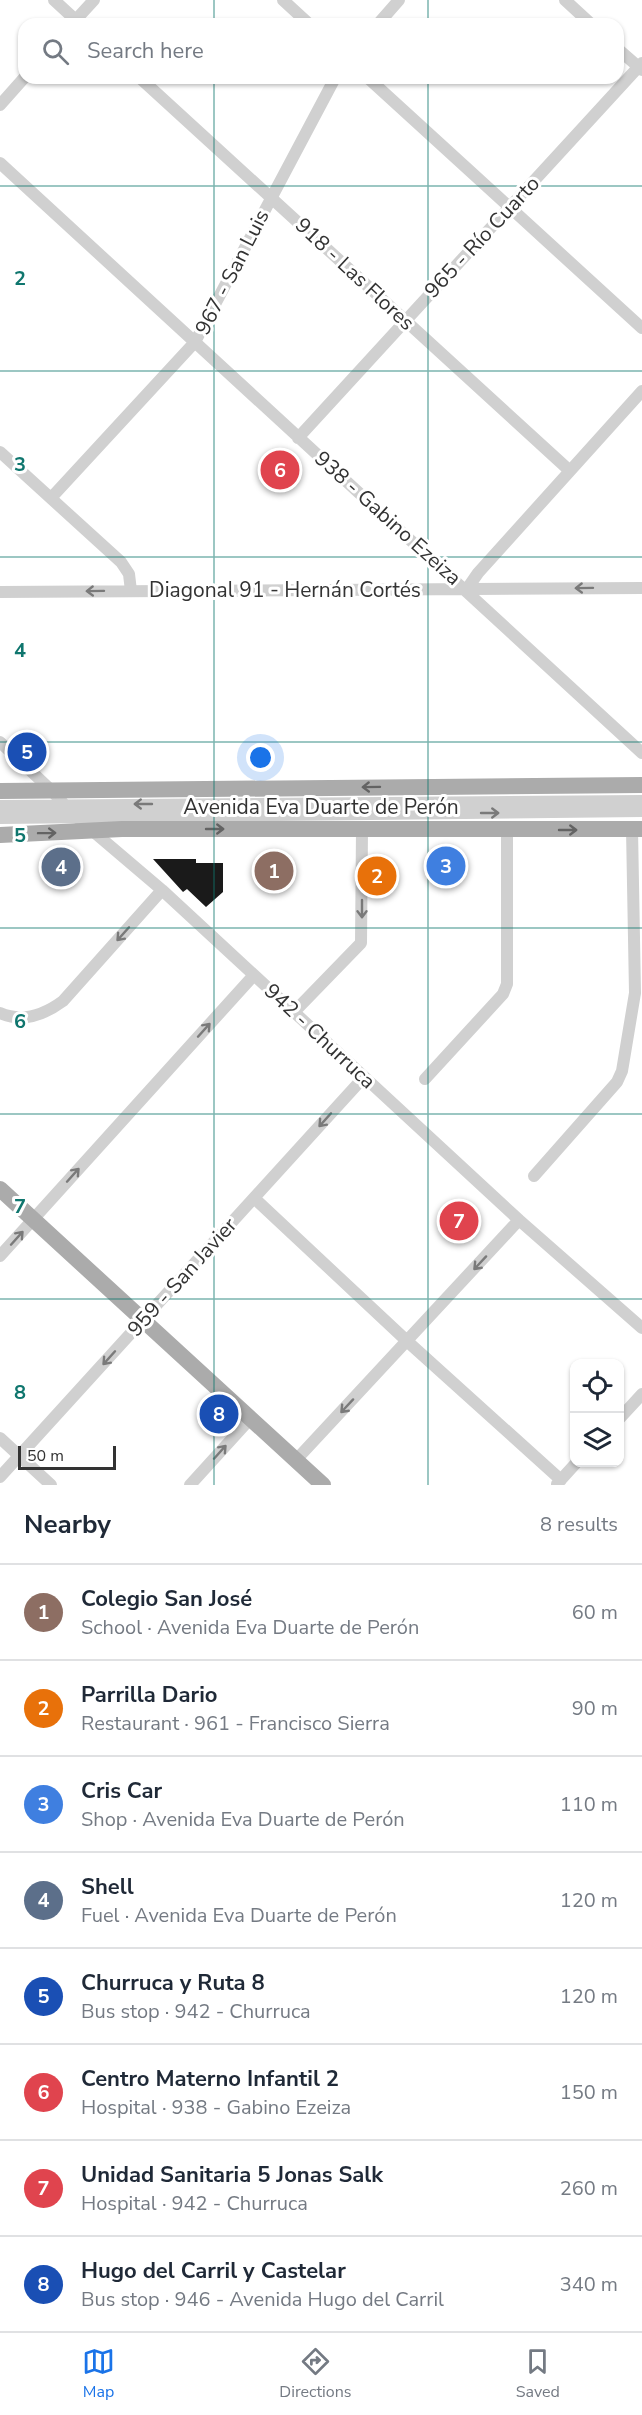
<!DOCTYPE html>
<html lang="en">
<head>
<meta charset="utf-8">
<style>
	:root { --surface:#fff; --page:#f2f2f3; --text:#1f2937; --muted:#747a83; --line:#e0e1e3; --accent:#1a73e8 }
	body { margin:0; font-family:"Nunito Sans",sans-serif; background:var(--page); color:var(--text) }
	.controls { position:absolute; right:18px; bottom:18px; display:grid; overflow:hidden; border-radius:12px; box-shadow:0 2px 4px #0004 }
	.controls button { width:54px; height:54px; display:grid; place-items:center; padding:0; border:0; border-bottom:2px solid var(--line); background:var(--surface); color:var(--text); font:30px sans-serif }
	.scale { position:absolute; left:18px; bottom:15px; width:98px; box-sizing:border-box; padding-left:6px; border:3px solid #333; border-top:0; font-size:16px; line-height:21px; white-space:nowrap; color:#333; -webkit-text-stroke:4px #fff; paint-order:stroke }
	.you { position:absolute; left:261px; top:758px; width:21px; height:21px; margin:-15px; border:4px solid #fff; border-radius:50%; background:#1a73e8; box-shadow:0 0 0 9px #1a73e833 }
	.badge { display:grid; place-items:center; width:39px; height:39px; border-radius:50%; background:var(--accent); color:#fff; font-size:20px; font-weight:700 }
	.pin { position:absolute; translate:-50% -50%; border:3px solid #fff; box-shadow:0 2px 6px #0006 }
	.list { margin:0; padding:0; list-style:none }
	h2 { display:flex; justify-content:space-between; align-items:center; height:78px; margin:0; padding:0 24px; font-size:26px }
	h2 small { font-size:20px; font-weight:400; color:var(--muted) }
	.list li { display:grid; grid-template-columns:39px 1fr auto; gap:18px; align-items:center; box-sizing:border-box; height:96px; padding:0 24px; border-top:2px solid var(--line) }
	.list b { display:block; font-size:22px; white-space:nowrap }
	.list p { margin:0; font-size:20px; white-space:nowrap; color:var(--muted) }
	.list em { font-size:20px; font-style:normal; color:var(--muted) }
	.icon { flex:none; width:33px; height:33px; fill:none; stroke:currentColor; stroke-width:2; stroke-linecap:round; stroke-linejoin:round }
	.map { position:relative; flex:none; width:642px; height:1485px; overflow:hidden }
	.search { position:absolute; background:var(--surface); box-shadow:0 2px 4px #0004; left:18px; right:18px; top:18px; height:66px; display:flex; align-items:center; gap:15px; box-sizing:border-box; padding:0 21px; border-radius:18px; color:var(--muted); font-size:22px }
	.sheet { height:846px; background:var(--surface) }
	nav { display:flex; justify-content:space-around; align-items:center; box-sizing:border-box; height:84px; border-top:2px solid var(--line); background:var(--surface); font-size:16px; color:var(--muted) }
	nav a { display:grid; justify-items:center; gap:3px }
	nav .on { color:var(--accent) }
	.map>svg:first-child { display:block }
</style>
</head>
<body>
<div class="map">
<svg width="642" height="1485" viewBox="0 0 642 1485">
	<rect width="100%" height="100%" fill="#fff"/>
	<path fill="#1a1a1a" d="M153,859H196V863H223V892L206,907L187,889L183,892Z
		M383,859V886H372V867Z
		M435,859H457V873H451V880H434Z"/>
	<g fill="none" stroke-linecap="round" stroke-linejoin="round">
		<path stroke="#d0d0d0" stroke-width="12" d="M54,0L80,24
			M283,0L309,24
			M565,0L591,24
			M72,24L94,0
			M378,24L399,0
			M618,49L642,70
			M140,78L570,471
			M368,78L642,328
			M0,105L24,78
			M0,163L642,753
			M298,438L642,63
			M0,452L121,562L129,574L131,591
			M51,498L195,342L335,78
			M467,589L478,573L642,391
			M0,592L642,588
			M0,742L51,790L75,816L162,890L519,1220L642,1328
			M0,806L642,801
			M0,818L642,811
			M295,1011L361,943L362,830
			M0,1013C23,1023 44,1015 63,1001L162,890
			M425,1079L503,994L507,984V830
			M534,1176L617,1082L622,1071L635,993L632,829
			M254,1198L408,1342L561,1480
			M0,1256L254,975
			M620,1418L642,1394
			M0,1438L51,1485
			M296,1460L519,1220
			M0,1477L364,1077
			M557,1484L577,1462
			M190,1485L250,1419"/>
		<path stroke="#ababab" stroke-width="16" d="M0,791L642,785
			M0,835L122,829H642
			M0,1189L323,1485"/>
	</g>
	<defs><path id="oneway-shaft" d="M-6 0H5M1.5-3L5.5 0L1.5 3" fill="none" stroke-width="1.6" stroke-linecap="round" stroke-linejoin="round" transform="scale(1.5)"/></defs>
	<g stroke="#7a7a7a">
		<use href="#oneway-shaft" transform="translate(584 588) rotate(179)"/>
		<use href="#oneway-shaft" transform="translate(95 591) rotate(179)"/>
		<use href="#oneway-shaft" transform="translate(143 804) rotate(180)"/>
		<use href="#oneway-shaft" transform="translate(490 813)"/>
		<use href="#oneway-shaft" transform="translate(362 909) rotate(90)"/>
		<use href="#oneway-shaft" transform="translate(123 934) rotate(132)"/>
		<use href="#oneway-shaft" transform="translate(204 1030) rotate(-48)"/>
		<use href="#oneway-shaft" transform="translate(325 1120) rotate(132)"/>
		<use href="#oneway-shaft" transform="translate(73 1175) rotate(-48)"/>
		<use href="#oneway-shaft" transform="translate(17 1238) rotate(-48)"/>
		<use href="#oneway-shaft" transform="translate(480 1263) rotate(133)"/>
		<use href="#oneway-shaft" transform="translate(109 1358) rotate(132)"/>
		<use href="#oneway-shaft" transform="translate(347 1406) rotate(133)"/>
		<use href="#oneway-shaft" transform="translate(220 1452) rotate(-48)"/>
	</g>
	<g stroke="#636363">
		<use href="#oneway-shaft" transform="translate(371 787) rotate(179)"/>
		<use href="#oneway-shaft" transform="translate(215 829)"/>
		<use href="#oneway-shaft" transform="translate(568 830)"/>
		<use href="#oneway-shaft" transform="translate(47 833) rotate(-1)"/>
	</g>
	<path fill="none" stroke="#0f766e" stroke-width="1.5" stroke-opacity="0.55" d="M214,0V24M428,0V24M214,78V1485M428,78V1485M0,186H642M0,371H642M0,557H642M0,742H642M0,928H642M0,1114H642M0,1299H642"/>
	<g text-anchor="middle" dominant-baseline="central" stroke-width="6" stroke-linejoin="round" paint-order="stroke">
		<g font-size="21" fill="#333" stroke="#fff">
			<text transform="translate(482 237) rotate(-47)">965 - Río Cuarto</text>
			<text transform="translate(232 272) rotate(-63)">967 - San Luis</text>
			<text transform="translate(355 274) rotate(43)">918 - Las Flores</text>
			<text transform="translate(388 518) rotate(42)">938 - Gabino Ezeiza</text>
			<text x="285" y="590">Diagonal 91 - Hernán Cortés</text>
			<text x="321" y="807">Avenida Eva Duarte de Perón</text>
			<text transform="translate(320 1036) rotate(43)">942 - Churruca</text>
			<text transform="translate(182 1277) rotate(-48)">959 - San Javier</text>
		</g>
	</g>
	<g font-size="20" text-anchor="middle" font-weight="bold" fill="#0f766e" stroke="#fff" stroke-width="6" stroke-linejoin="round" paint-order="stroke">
		<text x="20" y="285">2</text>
		<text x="20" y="471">3</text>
		<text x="20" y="657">4</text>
		<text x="20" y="842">5</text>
		<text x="20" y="1028">6</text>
		<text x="20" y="1213">7</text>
		<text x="20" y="1399">8</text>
	</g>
</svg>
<div class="controls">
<button><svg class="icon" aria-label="locate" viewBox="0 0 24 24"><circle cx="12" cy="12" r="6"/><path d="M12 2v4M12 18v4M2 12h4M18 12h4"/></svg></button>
<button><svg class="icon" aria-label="layers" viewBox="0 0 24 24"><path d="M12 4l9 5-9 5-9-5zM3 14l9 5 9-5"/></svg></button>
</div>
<div class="scale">50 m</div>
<div class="you"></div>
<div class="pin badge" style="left:274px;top:871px;background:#8d6e63">1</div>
<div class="pin badge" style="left:377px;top:876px;background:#e8710a">2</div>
<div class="pin badge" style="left:446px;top:866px;background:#3f7fe0">3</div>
<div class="pin badge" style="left:61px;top:867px;background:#5c6f8a">4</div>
<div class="pin badge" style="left:27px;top:752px;background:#1a4fb4">5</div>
<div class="pin badge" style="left:280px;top:470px;background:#e0444e">6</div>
<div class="pin badge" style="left:459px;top:1221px;background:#e0444e">7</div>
<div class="pin badge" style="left:219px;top:1414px;background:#1a4fb4">8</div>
<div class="search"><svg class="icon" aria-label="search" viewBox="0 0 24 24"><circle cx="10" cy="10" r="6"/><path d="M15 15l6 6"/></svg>Search here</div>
</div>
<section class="sheet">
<h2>Nearby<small>8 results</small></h2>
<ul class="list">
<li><span class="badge" style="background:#8d6e63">1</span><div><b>Colegio San José</b><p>School · Avenida Eva Duarte de Perón</p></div><em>60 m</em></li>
<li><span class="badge" style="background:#e8710a">2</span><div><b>Parrilla Dario</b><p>Restaurant · 961 - Francisco Sierra</p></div><em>90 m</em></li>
<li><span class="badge" style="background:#3f7fe0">3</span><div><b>Cris Car</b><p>Shop · Avenida Eva Duarte de Perón</p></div><em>110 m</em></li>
<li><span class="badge" style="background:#5c6f8a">4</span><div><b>Shell</b><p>Fuel · Avenida Eva Duarte de Perón</p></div><em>120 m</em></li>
<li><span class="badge" style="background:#1a4fb4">5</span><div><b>Churruca y Ruta 8</b><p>Bus stop · 942 - Churruca</p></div><em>120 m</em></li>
<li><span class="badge" style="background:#e0444e">6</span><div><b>Centro Materno Infantil 2</b><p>Hospital · 938 - Gabino Ezeiza</p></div><em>150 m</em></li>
<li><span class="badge" style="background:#e0444e">7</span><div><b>Unidad Sanitaria 5 Jonas Salk</b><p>Hospital · 942 - Churruca</p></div><em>260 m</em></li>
<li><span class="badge" style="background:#1a4fb4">8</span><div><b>Hugo del Carril y Castelar</b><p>Bus stop · 946 - Avenida Hugo del Carril</p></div><em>340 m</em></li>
</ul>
</section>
<nav>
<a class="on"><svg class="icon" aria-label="map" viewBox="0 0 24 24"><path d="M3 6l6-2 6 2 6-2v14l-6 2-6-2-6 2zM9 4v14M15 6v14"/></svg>Map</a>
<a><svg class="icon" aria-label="directions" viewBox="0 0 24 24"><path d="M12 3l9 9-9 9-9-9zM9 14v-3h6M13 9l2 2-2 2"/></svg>Directions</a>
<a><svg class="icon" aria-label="saved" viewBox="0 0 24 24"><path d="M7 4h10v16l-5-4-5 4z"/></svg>Saved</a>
</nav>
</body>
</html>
